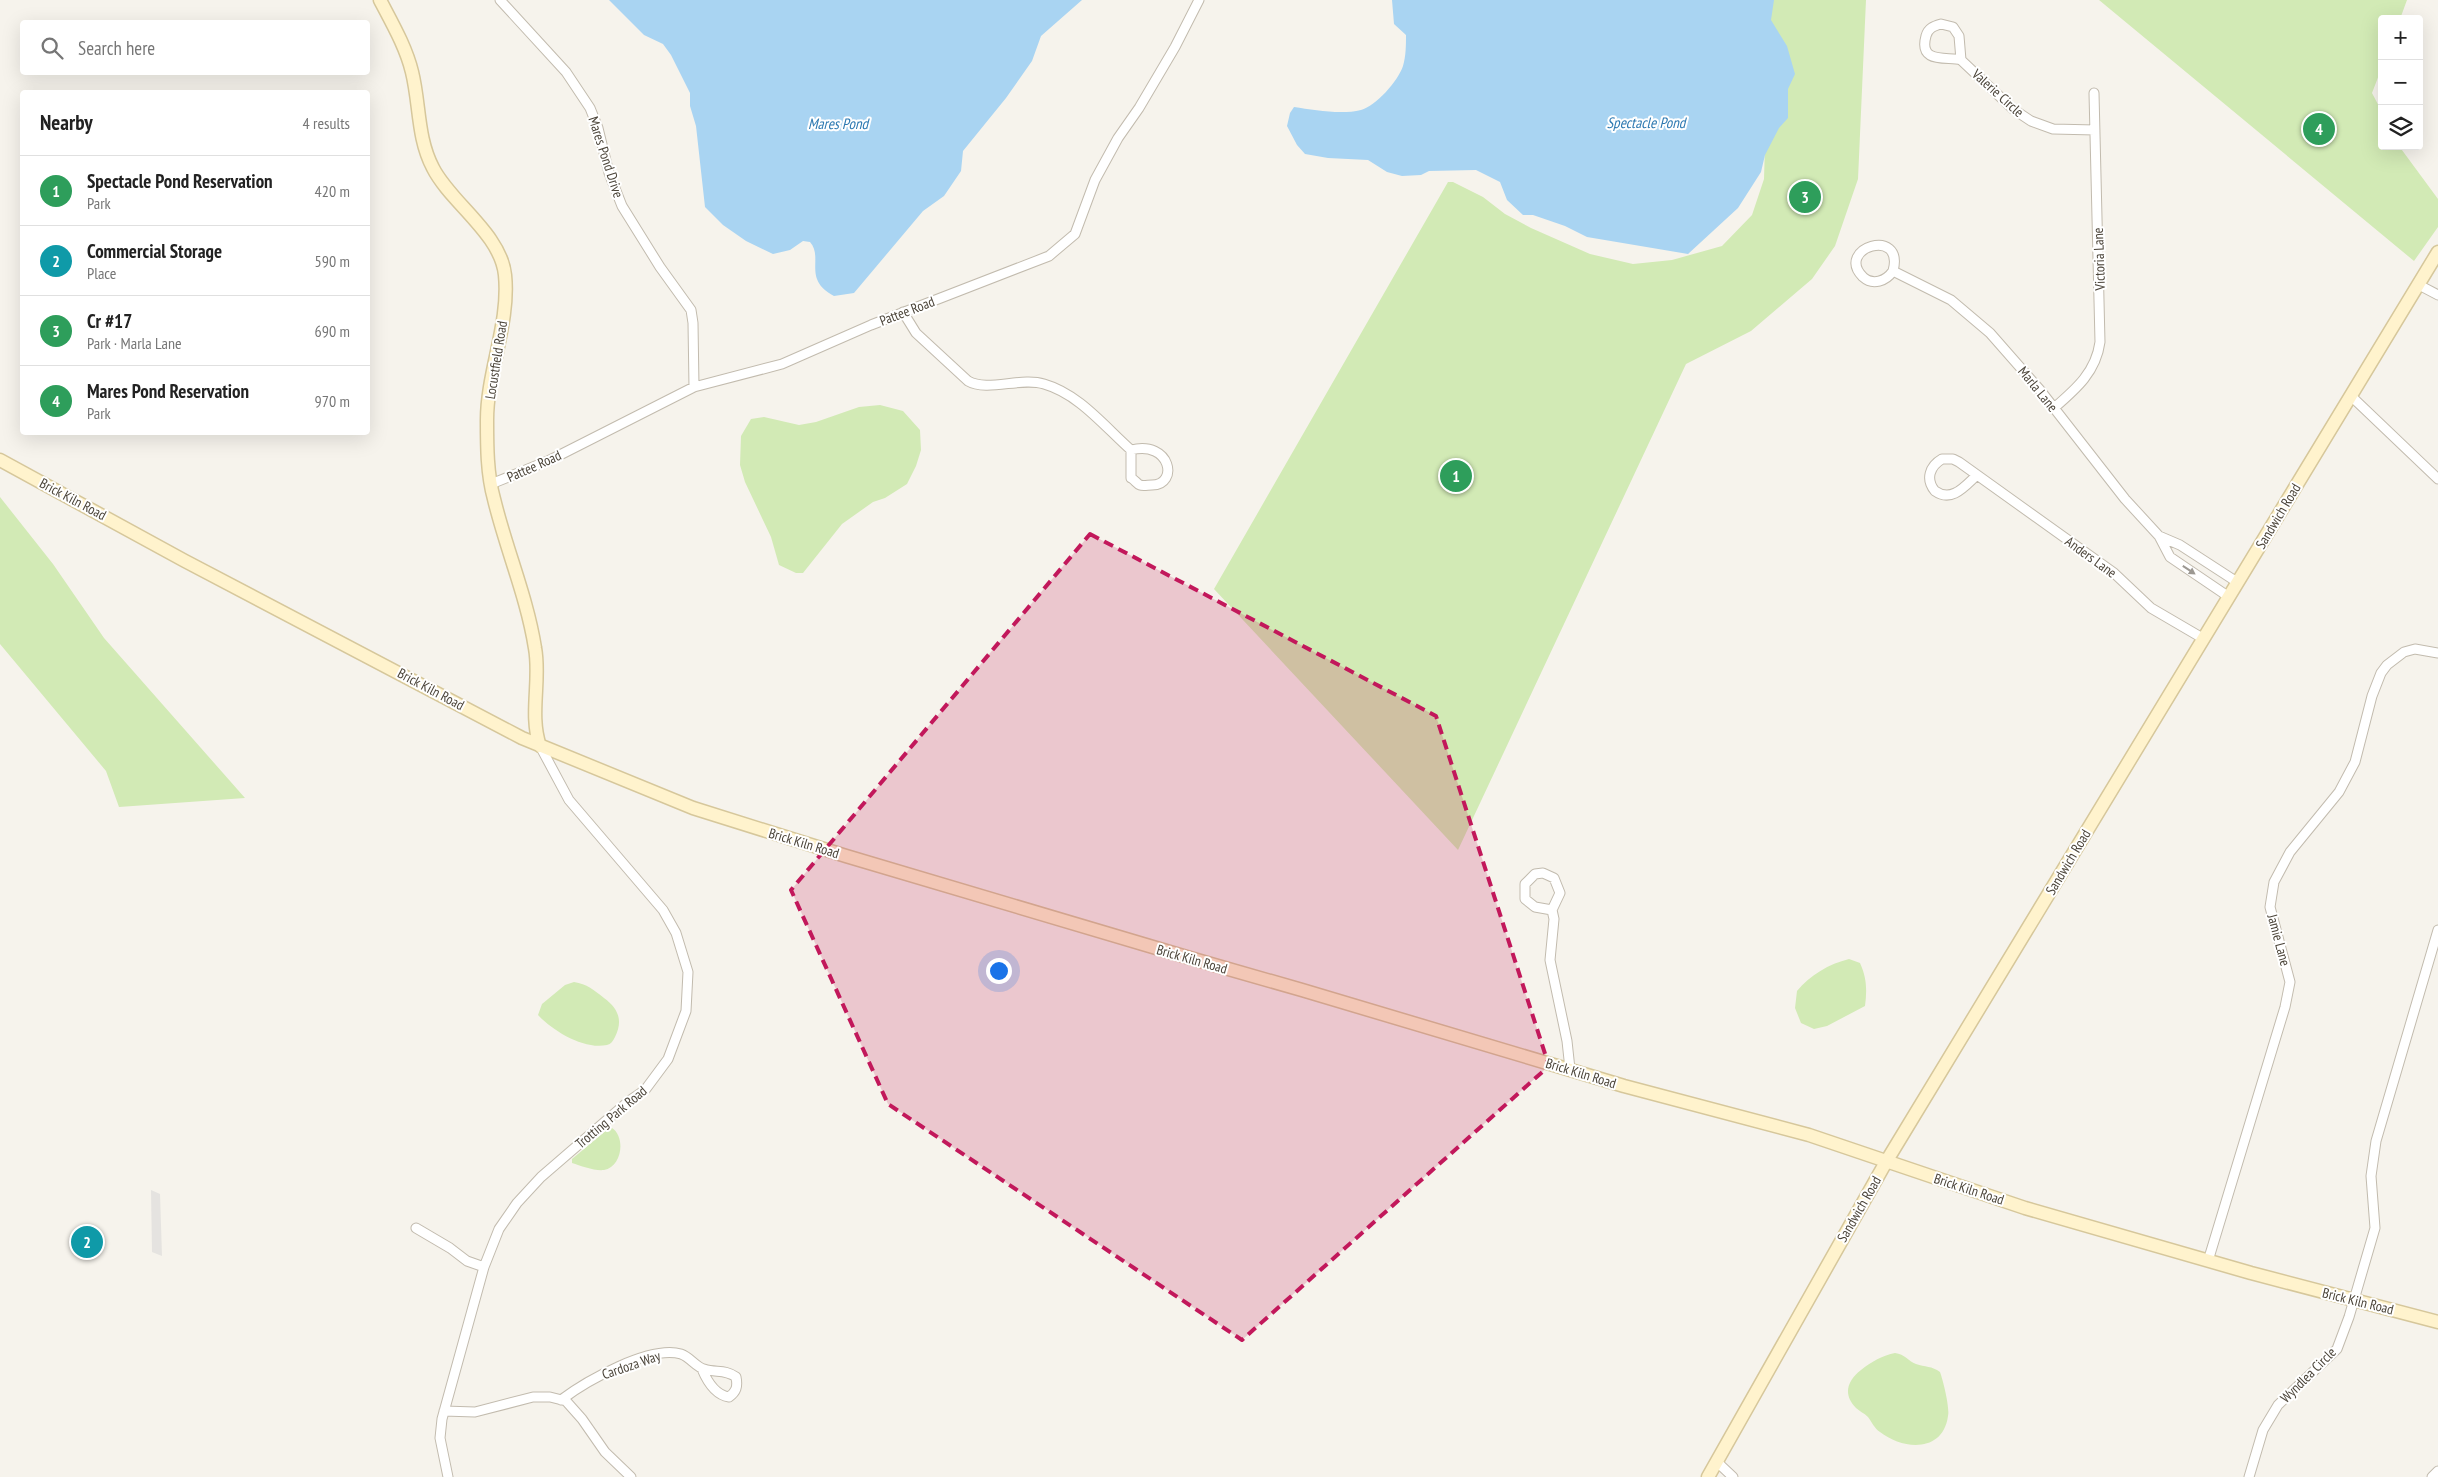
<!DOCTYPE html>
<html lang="en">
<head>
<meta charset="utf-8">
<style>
	:root { --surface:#fff; --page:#f6f6f6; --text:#222; --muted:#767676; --line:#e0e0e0; --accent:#7c3aed }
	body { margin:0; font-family:"PT Sans Narrow",sans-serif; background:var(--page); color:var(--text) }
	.controls { position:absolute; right:15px; top:15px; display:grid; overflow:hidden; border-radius:5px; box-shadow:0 5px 20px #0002 }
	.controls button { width:45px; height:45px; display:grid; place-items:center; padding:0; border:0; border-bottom:1px solid var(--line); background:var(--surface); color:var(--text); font:25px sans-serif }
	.you { position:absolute; left:998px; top:970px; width:18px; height:18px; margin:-12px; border:4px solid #fff; border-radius:50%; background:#1a73e8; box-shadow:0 0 0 8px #1a73e833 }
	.badge { display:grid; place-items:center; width:32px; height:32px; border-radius:50%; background:var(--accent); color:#fff; font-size:16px; font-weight:700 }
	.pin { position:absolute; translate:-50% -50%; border:2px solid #fff; box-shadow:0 1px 5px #0006 }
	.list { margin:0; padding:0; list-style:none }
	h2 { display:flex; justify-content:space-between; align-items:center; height:65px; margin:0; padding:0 20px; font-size:21px }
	h2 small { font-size:16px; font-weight:400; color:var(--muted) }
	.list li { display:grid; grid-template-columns:32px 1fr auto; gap:15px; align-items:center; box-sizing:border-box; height:70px; padding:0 20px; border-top:1px solid var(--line) }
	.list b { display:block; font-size:19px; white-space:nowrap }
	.list p { margin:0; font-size:16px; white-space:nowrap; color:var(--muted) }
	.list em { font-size:16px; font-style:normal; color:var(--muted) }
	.icon { flex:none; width:28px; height:28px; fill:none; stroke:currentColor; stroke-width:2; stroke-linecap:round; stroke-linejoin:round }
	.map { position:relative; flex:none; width:2438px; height:1477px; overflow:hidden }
	.search { position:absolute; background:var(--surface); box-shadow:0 5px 20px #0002; left:20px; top:20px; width:350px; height:55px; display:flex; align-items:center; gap:12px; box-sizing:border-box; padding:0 18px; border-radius:5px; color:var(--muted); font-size:19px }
	.panel { position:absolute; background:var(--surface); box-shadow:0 5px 20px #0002; left:20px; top:90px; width:350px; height:345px; border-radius:5px }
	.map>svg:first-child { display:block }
</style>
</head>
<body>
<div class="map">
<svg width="2438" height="1477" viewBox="0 0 2438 1477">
	<rect width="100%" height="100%" fill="#f6f3ec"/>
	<path fill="#d2eab5" d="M1729,0H1866L1858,179L1835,246L1812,279L1751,331L1686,364L1458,850L1214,589L1448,182H1453L1483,197L1505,214L1531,228L1590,254L1633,264L1672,260L1722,246L1752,215L1764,179L1766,111Z
		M2099,0H2407L2400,19H2382V67L2372,93L2382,112V146H2399L2438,199V227L2414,261Z
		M880,405L903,411L920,430L921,450L916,466L907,484L885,498L873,502L842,524L803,573H796L779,565L771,537L745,482L740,465L741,436L751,419L764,417L799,425L816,422L859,407Z
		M0,497L53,564L104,638L245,798L119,807L106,771L0,644Z
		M1849,959L1860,963C1867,978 1867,991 1865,1006L1827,1026L1814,1029L1801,1023L1795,1008L1797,991C1810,975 1829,964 1849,959Z
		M574,982C587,984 594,990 604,998C619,1009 623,1021 615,1037C613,1041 611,1044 607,1045C584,1050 553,1031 538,1015L542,1004L565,985Z
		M612,1128C626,1137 622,1167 604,1170C594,1171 581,1166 572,1163V1159L608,1129Z
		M1895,1353C1905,1354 1908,1361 1916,1364C1925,1367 1932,1366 1940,1372C1943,1380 1950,1408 1948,1416C1943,1453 1903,1450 1880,1432C1874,1428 1872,1422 1868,1417C1864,1413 1859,1411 1856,1408C1842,1394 1848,1380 1861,1370C1871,1362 1883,1355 1895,1353Z"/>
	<path fill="#e5e3e0" d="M151,1190L160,1194L162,1256L152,1252Z"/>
	<path fill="#a9d4f2" d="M609,0H1082L1041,36L1032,61L1006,98L963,151L961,171L944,196L923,211L854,293L834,296C802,279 824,258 810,242L803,241L790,250L773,254L746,241L723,225L705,207L696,126L690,106V93L671,55L663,44L644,35Z
		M1392,0H1774L1771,20L1787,46L1795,74L1788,89V118L1779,128L1765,155L1761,172L1738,208L1688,254L1587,237L1565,226L1533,215H1523L1507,200L1500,182L1476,170L1429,171L1421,175L1402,176L1387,172L1368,160L1328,158L1305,154L1297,145L1287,126L1290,113L1294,107C1314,110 1341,115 1361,110C1376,106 1398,81 1403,66C1406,56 1406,45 1406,35L1394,24Z"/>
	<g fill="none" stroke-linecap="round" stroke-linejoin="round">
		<g stroke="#c2bbae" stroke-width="11">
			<path id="street" d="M500,0L566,72L590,108L598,128L609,173L622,206L660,267L691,310L693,323L694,387
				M1961,60C1949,56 1918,65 1926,36C1928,28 1934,26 1941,24L1953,27L1959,36L1961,60L2013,109L2031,121L2053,129L2095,130
				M1893,271C1886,281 1873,286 1863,277C1834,248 1905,226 1893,271L1951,300L1990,333L2040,390L2125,499L2159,536L2170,557L2229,597
				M2419,285L2438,295
				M903,312L916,333L968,381C987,392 1021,377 1044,384C1079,394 1104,426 1131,450C1171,440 1179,485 1152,485C1148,485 1143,486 1140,485C1137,484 1134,479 1131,478V450
				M2351,396L2438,479
				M2054,408C2076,389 2096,372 2100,342L2094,93
				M1977,475C1965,486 1952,503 1935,491C1925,479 1930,466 1942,459H1953L1959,462L2114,573L2151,608L2204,639
				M491,484L550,460L694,387L782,364L871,325L1049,256L1075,234L1095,180L1118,138L1139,108L1175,47L1199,0
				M2159,536L2180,545L2237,582
				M1552,910L1535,907L1525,899V884L1535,874L1543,873L1554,878L1560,893L1552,910L1554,919L1550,960L1567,1041L1570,1069
				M416,1228L450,1248L467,1261L484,1267
				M2208,1261L2285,1007L2290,982L2270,907L2274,882L2290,852L2339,792L2355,762L2372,696L2381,673L2387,665L2404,652L2415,649L2438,653
				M561,1400C586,1381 650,1345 681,1354C690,1357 696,1367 704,1369C716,1373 725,1369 736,1377C738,1387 736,1392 729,1397C715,1395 707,1381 702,1369
				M444,1411L475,1412L533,1397H550L566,1401L582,1419L605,1452L631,1477
				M1716,1461L1733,1477
				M448,1477L440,1438L442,1419L484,1267L499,1229L517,1203L541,1177L629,1101L645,1090L668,1059L686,1011L688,972L676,933L663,910L569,800L540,746
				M2249,1477L2263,1430L2278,1405L2337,1349L2349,1317L2375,1228L2371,1176L2376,1141L2438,930
				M2432,1477L2438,1471"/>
		</g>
		<g stroke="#d6c79b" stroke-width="15">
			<path id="secondary" d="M380,0C392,23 406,47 412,72C420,104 417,138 433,168C450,202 501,234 505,275C510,323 487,372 487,420C487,446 487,474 494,499C506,549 527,597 535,648C541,680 529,715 540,746
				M0,460L185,561L522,738L693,808L846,856L1190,958L1302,990L1624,1086L1809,1135L2025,1208L2251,1273L2438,1322
				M1708,1477L1886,1162L2438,252"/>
		</g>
		<use href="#street" stroke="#fff" stroke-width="9"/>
		<use href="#secondary" stroke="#fff3cd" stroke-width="12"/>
	</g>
	<defs><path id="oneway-solid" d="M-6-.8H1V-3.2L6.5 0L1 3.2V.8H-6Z" transform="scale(1.25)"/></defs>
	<use fill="#9c9892" href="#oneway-solid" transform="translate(2189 570) rotate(34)"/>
	<path fill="#c2185b" fill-opacity="0.2" stroke="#c2185b" stroke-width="4" stroke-dasharray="10 6" stroke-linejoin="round" d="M1090,534L1436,716L1549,1066L1242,1340L888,1104L791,890Z"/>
	<g text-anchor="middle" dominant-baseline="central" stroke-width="4" stroke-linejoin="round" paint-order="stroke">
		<g font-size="14" fill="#4b4439" stroke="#fff">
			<text transform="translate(1998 93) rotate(42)">Valerie Circle</text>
			<text transform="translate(606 157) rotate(72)">Mares Pond Drive</text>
			<text transform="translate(2099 259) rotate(-92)">Victoria Lane</text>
			<text transform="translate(907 311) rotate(-21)">Pattee Road</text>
			<text transform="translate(496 360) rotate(-81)">Locustfield Road</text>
			<text transform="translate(2038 389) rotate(51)">Marla Lane</text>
			<text transform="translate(534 466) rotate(-24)">Pattee Road</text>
			<text transform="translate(73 499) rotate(28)">Brick Kiln Road</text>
			<text transform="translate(2278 516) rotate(-59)">Sandwich Road</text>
			<text transform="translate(2091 557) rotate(36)">Anders Lane</text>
			<text transform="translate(431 689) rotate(28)">Brick Kiln Road</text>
			<text transform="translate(804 843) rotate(17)">Brick Kiln Road</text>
			<text transform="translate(2068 862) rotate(-59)">Sandwich Road</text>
			<text transform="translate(2279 940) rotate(75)">Jamie Lane</text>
			<text transform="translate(1192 959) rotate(16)">Brick Kiln Road</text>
			<text transform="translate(1581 1073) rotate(17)">Brick Kiln Road</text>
			<text transform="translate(611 1117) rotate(-40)">Trotting Park Road</text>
			<text transform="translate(1969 1189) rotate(18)">Brick Kiln Road</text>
			<text transform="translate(1859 1209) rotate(-60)">Sandwich Road</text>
			<text transform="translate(2358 1301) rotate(14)">Brick Kiln Road</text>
			<text transform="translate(631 1365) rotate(-19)">Cardoza Way</text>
			<text transform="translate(2308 1375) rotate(-45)">Wyndlea Circle</text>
		</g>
		<g font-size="15" font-style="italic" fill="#2e7ab2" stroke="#fff">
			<text x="1646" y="122">Spectacle Pond</text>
			<text x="838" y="123">Mares Pond</text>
		</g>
	</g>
</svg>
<div class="controls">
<button>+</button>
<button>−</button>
<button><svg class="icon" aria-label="layers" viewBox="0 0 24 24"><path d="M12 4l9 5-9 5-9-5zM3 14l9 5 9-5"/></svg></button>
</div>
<div class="you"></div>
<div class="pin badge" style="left:1456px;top:476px;background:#2e9e5b">1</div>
<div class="pin badge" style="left:87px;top:1242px;background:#0f9aa8">2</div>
<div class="pin badge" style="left:1805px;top:197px;background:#2e9e5b">3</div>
<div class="pin badge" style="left:2319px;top:129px;background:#2e9e5b">4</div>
<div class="search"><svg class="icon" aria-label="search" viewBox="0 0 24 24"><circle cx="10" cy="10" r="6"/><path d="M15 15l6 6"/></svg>Search here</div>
<section class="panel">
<h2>Nearby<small>4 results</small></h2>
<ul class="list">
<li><span class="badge" style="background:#2e9e5b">1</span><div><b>Spectacle Pond Reservation</b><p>Park</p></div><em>420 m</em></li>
<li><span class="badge" style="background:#0f9aa8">2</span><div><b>Commercial Storage</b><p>Place</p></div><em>590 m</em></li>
<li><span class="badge" style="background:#2e9e5b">3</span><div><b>Cr #17</b><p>Park · Marla Lane</p></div><em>690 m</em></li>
<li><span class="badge" style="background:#2e9e5b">4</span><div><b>Mares Pond Reservation</b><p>Park</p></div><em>970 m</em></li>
</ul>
</section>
</div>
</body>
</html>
